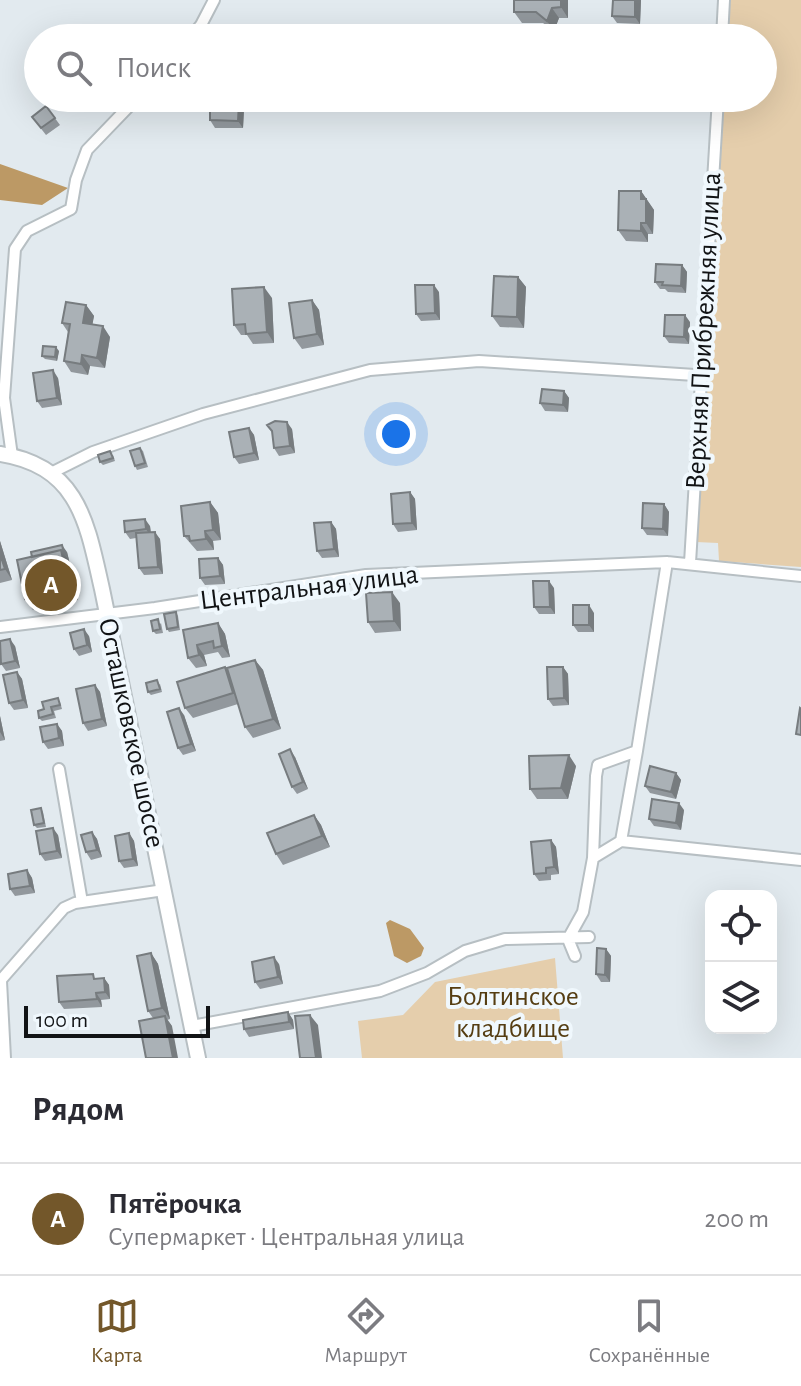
<!DOCTYPE html>
<html lang="ru">
<head>
<meta charset="utf-8">
<style>
	:root { --surface:#fff; --page:#f2f2f3; --text:#2b2b33; --muted:#7c7c81; --line:#e1e1e2; --accent:#73572a }
	body { margin:0; font-family:"Alegreya Sans",sans-serif; background:var(--page); color:var(--text) }
	.controls { position:absolute; right:24px; bottom:24px; display:grid; overflow:hidden; border-radius:16px; box-shadow:0 8px 32px #0002 }
	.controls button { width:72px; height:72px; display:grid; place-items:center; padding:0; border:0; border-bottom:2px solid var(--line); background:var(--surface); color:var(--text); font:40px sans-serif }
	.scale { position:absolute; left:24px; bottom:20px; width:186px; box-sizing:border-box; padding-left:8px; border:4px solid #111315; border-top:0; font-size:22px; line-height:28px; white-space:nowrap; color:#111315; -webkit-text-stroke:6px #f0f8fd; paint-order:stroke }
	.you { position:absolute; left:396px; top:434px; width:28px; height:28px; margin:-20px; border:6px solid #fff; border-radius:50%; background:#1a73e8; box-shadow:0 0 0 12px #1a73e833 }
	.badge { display:grid; place-items:center; width:52px; height:52px; border-radius:50%; background:var(--accent); color:#fff; font-size:26px; font-weight:700 }
	.pin { position:absolute; translate:-50% -50%; border:4px solid #fff; box-shadow:0 2px 8px #0006 }
	.list { margin:0; padding:0; list-style:none }
	h2 { display:flex; justify-content:space-between; align-items:center; height:104px; margin:0; padding:0 32px; font-size:34px }
	h2 small { font-size:26px; font-weight:400; color:var(--muted) }
	.list li { display:grid; grid-template-columns:52px 1fr auto; gap:24px; align-items:center; box-sizing:border-box; height:112px; padding:0 32px; border-top:2px solid var(--line) }
	.list b { display:block; font-size:30px; white-space:nowrap }
	.list p { margin:0; font-size:26px; white-space:nowrap; color:var(--muted) }
	.list em { font-size:26px; font-style:normal; color:var(--muted) }
	.icon { flex:none; width:44px; height:44px; fill:none; stroke:currentColor; stroke-width:2; stroke-linecap:round; stroke-linejoin:round }
	.map { position:relative; flex:none; width:801px; height:1058px; overflow:hidden }
	.search { position:absolute; background:var(--surface); box-shadow:0 8px 32px #0002; left:24px; right:24px; top:24px; height:88px; display:flex; align-items:center; gap:20px; box-sizing:border-box; padding:0 28px; border-radius:44px; color:var(--muted); font-size:30px }
	.sheet { height:216px; background:var(--surface) }
	nav { display:flex; justify-content:space-around; align-items:center; box-sizing:border-box; height:112px; border-top:2px solid var(--line); background:var(--surface); font-size:22px; color:var(--muted) }
	nav a { display:grid; justify-items:center; gap:4px }
	nav .on { color:var(--accent) }
	.map>svg:first-child { display:block }
</style>
</head>
<body>
<div class="map">
<svg width="801" height="1058" viewBox="0 0 801 1058">
	<rect width="100%" height="100%" fill="#e2eaef"/>
	<path fill="#e5ceac" d="M723,0H801V567L719,561L718,543L696,542L718,98H763V38H721Z
		M555,958L563,1058H362L358,1021L403,1015L435,982Z"/>
	<path fill="#bc9965" d="M0,164L68,188L42,205L0,200Z
		M390,920L410,929L424,948L421,956L407,963L394,956L386,923Z"/>
	<g fill="none" stroke-linecap="round" stroke-linejoin="round">
		<g stroke="#b7bfc3" stroke-width="14">
			<path id="street" d="M190,38L201,25L214,0
				M722,38L724,0
				M12,456L4,398L15,249L27,231L71,209L76,180L87,150L137,98
				M51,473L93,452L203,414L370,370L479,361L695,375
				M690,563L718,98
				M0,627L155,608L366,575L667,562L801,576
				M637,751L621,841L801,860
				M59,769L82,902
				M593,858L621,841
				M575,956L568,939L583,912L593,858L596,776L598,765L637,751L667,562
				M0,981L64,908L75,903L164,890
				M1,981L5,1058
				M192,1026L380,991L427,973L465,951L505,939L589,937"/>
		</g>
		<g stroke="#b7bfc3" stroke-width="18">
			<path id="secondary" d="M0,454C79,466 87,523 102,589L198,1058"/>
		</g>
		<use href="#street" stroke="#fff" stroke-width="10"/>
		<use href="#secondary" stroke="#fff" stroke-width="14"/>
	</g>
	<path fill="#92989d" d="M514,0H568V18H559L554,31L543,23H522L514,12Z
		M641,0L640,24L617,23L612,16Z
		M46,106L60,125L46,135L32,117Z
		M244,109L243,128H215L210,120Z
		M641,191L654,210L653,234H648V242L626,241L618,230Z
		M682,265L687,272L686,293L668,292L665,289H660L655,282Z
		M518,277L526,287L524,328L500,327L492,316Z
		M439,292L440,320L421,321L416,314Z
		M272,298L274,343L253,344L247,335H241L234,325Z
		M312,300L319,310L324,345L302,349L294,338Z
		M86,305L94,316L92,324L110,337L105,368L90,366L88,375L71,372L64,361L68,332L62,323Z
		M690,322L689,344L669,343L664,336Z
		M59,351L57,361L45,359L42,356Z
		M58,378L62,405L42,408L37,401Z
		M564,391L569,398L568,412L545,411L540,403Z
		M249,428L254,435L259,460L239,464L234,457Z
		M292,429L295,453L279,456L274,448Z
		M140,448L143,451L148,467L137,470L135,466Z
		M113,455L115,461L103,465L100,462Z
		M410,492L415,499L417,530L398,532L393,524Z
		M210,502L218,513L221,540L213,541L214,550L197,551L184,536Z
		M664,504L669,512L668,536L647,535L642,528Z
		M331,522L336,529L339,557L322,558L317,551Z
		M150,526L151,532L160,539L163,574L144,575L139,568L136,538L130,539L125,532Z
		M0,541L12,580L0,583Z
		M67,552L78,600L33,610L25,599L17,560Z
		M218,558L223,565L225,584L205,585L200,578Z
		M554,588L555,614H539L534,607Z
		M400,603L401,631L375,633L368,622Z
		M176,612L178,616L180,630L169,632L167,629Z
		M594,613V632H578L573,625Z
		M161,623L163,633L156,634L153,631Z
		M218,623L225,634L230,657L222,658L218,652L204,655L207,666L196,668L188,658L183,630Z
		M89,636L92,652L79,656L74,649Z
		M15,646L20,668L6,671L1,664Z
		M255,660L263,670L281,729L253,738L245,727L238,704L193,718L185,708L225,667L228,672Z
		M563,667L568,674L569,705L553,706L548,699Z
		M17,672L22,679L28,708L14,710L9,703Z
		M160,684L162,692L151,695L148,692Z
		M95,685L100,692L107,726L88,731L83,723Z
		M60,702L62,709L54,711L56,718L42,721L39,718L44,709Z
		M184,715L196,751L183,755L178,748Z
		M0,716L5,740L0,741Z
		M57,724L62,731L64,746L48,749L43,742Z
		M295,757L308,789L297,794L292,787Z
		M576,766L568,799H537L530,789Z
		M676,773L681,780L676,799L650,793L645,786Z
		M41,808L43,812L46,827L37,828L34,825Z
		M684,810L681,830L654,826L649,819Z
		M314,815L321,825L330,847L283,865L276,854Z
		M92,832L97,839L102,857L91,860L86,852Z
		M129,833L134,841L138,866L124,868L119,861Z
		M58,835L62,858L45,861L40,854Z
		M551,840L556,847L559,874L551,875V880L539,881L534,874Z
		M27,870L32,878L35,893L15,896L10,889Z
		M606,949L611,956L610,982H601L596,974Z
		M151,953L158,964L170,1019L167,1020L172,1026L153,1018L148,1011Z
		M279,964L283,984L260,989L255,982Z
		M104,978L109,985L110,999L101,1000L102,1007L64,1009L59,1002L97,979Z
		M288,1012L293,1020L294,1029L249,1037L244,1029Z"/>
	<path fill="#777c7f" d="M561,0H568V18L561,7Z
		M635,0H641L640,24L635,17Z
		M552,8L559,18L554,31L547,21Z
		M239,102L244,109L243,128L238,121Z
		M641,191L654,210L653,234L646,223L641,199Z
		M641,223L648,234V242L641,231Z
		M682,265L687,272L686,293L681,286Z
		M518,277L526,287L524,328L517,317Z
		M434,285L439,292L440,320L435,313Z
		M264,287L272,298L274,343L267,332Z
		M312,300L319,310L324,345L317,334Z
		M86,305L94,316L91,333L83,323Z
		M685,315L690,322L689,344L684,337Z
		M103,326L110,337L105,368L97,358Z
		M56,347L59,351L57,361L55,357Z
		M82,355L90,366L88,375L81,364Z
		M53,370L58,378L62,405L57,398Z
		M564,391L569,398L568,412L563,405Z
		M287,422L292,429L295,453L290,446Z
		M249,428L254,435L259,460L254,453Z
		M410,492L415,499L417,530L412,523Z
		M210,502L218,513L221,540L213,530Z
		M664,504L669,512L668,536L663,529Z
		M145,519L150,526L151,537L146,529Z
		M331,522L336,529L339,557L334,549Z
		M205,531L213,541L214,550L206,539Z
		M155,532L160,539L163,574L158,567Z
		M0,541L12,580L5,569L0,554Z
		M62,545L67,552L69,560L64,553Z
		M61,550L69,560L78,600L70,589Z
		M218,558L223,565L225,584L220,576Z
		M549,581L554,588L555,614L550,607Z
		M392,592L400,603L401,631L394,621Z
		M589,605L594,613V632L589,625Z
		M218,623L225,634L230,657L222,646Z
		M84,629L89,636L92,652L87,645Z
		M10,639L15,646L20,668L15,661Z
		M197,645L204,655L207,666L199,655Z
		M255,660L263,670L281,729L273,719Z
		M563,667L568,674L569,705L564,698Z
		M17,672L22,679L28,708L23,700Z
		M95,685L100,692L107,726L102,719Z
		M179,708L184,715L196,751L191,744Z
		M0,716L5,740L0,732Z
		M57,724L62,731L64,746L59,738Z
		M290,749L295,757L308,789L303,782Z
		M569,755L576,766L568,799L561,788Z
		M676,773L681,780L676,799L671,792Z
		M679,803L684,810L681,830L676,823Z
		M314,815L321,825L330,847L322,836Z
		M53,828L58,835L62,858L57,851Z
		M92,832L97,839L102,857L97,850Z
		M129,833L134,841L138,866L133,859Z
		M551,840L556,847L559,874L554,867Z
		M27,870L32,878L35,893L30,886Z
		M606,949L611,956L610,982L605,975Z
		M151,953L158,964L170,1019L162,1008Z
		M274,957L279,964L283,984L278,977Z
		M104,978L109,985L110,999L105,992Z
		M96,993L101,1000L102,1007L97,999Z
		M288,1012L293,1020L294,1029L289,1022Z
		M310,1015L318,1025L322,1058H316Z
		M165,1016L172,1026L178,1058H173Z"/>
	<path fill="#aab1b6" stroke="#777c7f" stroke-width="2" d="M514,0H561V7L552,8L547,21L536,12H514Z
		M613,0H635V17L612,16Z
		M210,101L239,102L238,121L210,120Z
		M46,106L55,118L41,128L32,117Z
		M619,191H641V199H646V223H641V231L618,230Z
		M656,264L682,265L681,286L662,285L663,282H655Z
		M494,276L518,277L517,317L492,316Z
		M415,285H434L435,313L416,314Z
		M264,287L267,332L246,334L245,324L234,325L232,289Z
		M312,300L317,334L294,338L289,303Z
		M66,302L86,305L83,323L103,326L97,358L82,355L81,364L64,361L70,324L62,323Z
		M665,315H685L684,337L664,336Z
		M43,346L56,347L55,357L42,356Z
		M53,370L57,398L37,401L33,373Z
		M542,389L564,391L563,405L540,403Z
		M275,421L287,422L290,446L274,448L272,431L267,425Z
		M249,428L254,453L234,457L229,432Z
		M140,448L145,463L135,466L130,451Z
		M110,451L113,458L100,462L98,455Z
		M410,492L412,523L393,524L391,494Z
		M210,502L213,530L205,531L206,539L190,541L189,536H184L181,506Z
		M643,503L664,504L663,529L642,528Z
		M145,519L146,529L125,532L124,521Z
		M331,522L334,549L317,551L314,523Z
		M155,532L158,567L139,568L136,533Z
		M62,545L64,553L61,550L32,557L31,552Z
		M61,550L70,589L25,599L17,560Z
		M0,554L5,569L0,570Z
		M218,558L220,576L200,578L199,559Z
		M533,581H549L550,607H534Z
		M392,592L394,621L368,622L366,593Z
		M573,605H589V625H573Z
		M176,612L178,627L167,629L164,614Z
		M158,619L160,629L153,631L151,621Z
		M218,623L222,646L214,648L213,641L197,645L199,655L188,658L183,630Z
		M84,629L87,645L74,649L70,633Z
		M10,639L15,661L1,664L0,641Z
		M255,660L273,719L245,727L227,668Z
		M225,667L233,693L185,708L177,682Z
		M547,667H563L564,698L548,699Z
		M17,672L23,700L9,703L3,675Z
		M157,680L160,689L148,692L146,683Z
		M95,685L102,719L83,723L76,689Z
		M58,698L60,705L51,707L53,714L39,718L38,711L44,709L42,702Z
		M179,708L191,744L178,748L167,712Z
		M800,708L801,709V735L796,734Z
		M57,724L59,738L43,742L40,727Z
		M290,749L303,782L292,787L279,754Z
		M569,755L561,788L530,789L529,756Z
		M650,766L676,773L671,792L645,786Z
		M652,799L679,803L676,823L649,819Z
		M41,808L44,823L34,825L31,810Z
		M314,815L322,836L276,854L267,833Z
		M53,828L57,851L40,854L36,831Z
		M92,832L97,850L86,852L81,835Z
		M129,833L133,859L119,861L115,836Z
		M551,840L554,867L546,868V873L534,874L531,842Z
		M27,870L30,886L10,889L8,874Z
		M597,948L606,949L605,975L596,974Z
		M151,953L162,1008L148,1011L137,956Z
		M274,957L278,977L255,982L252,962Z
		M93,974L94,979L104,978L105,992L96,993L97,999L59,1002L57,976Z
		M288,1012L289,1022L244,1029L243,1020Z
		M310,1015L316,1058H300L295,1016Z
		M165,1016L173,1058H146L139,1021Z"/>
	<g text-anchor="middle" dominant-baseline="central" stroke-width="8" stroke-linejoin="round" paint-order="stroke">
		<g font-size="28" fill="#111315" stroke="#f0f8fd">
			<text transform="translate(704 331) rotate(-87)">Верхняя Прибрежняя улица</text>
			<text transform="translate(309 588) rotate(-7)">Центральная улица</text>
			<text transform="translate(131 733) rotate(78)">Осташковское шоссе</text>
		</g>
		<g font-size="28" fill="#553d12" stroke="#f0f8fd">
			<text x="513" y="997">Болтинское<tspan x="513" dy="32">кладбище</tspan></text>
		</g>
	</g>
</svg>
<div class="controls">
<button><svg class="icon" aria-label="locate" viewBox="0 0 24 24"><circle cx="12" cy="12" r="6"/><path d="M12 2v4M12 18v4M2 12h4M18 12h4"/></svg></button>
<button><svg class="icon" aria-label="layers" viewBox="0 0 24 24"><path d="M12 4l9 5-9 5-9-5zM3 14l9 5 9-5"/></svg></button>
</div>
<div class="scale">100 m</div>
<div class="you"></div>
<div class="pin badge" style="left:51px;top:585px">A</div>
<div class="search"><svg class="icon" aria-label="search" viewBox="0 0 24 24"><circle cx="10" cy="10" r="6"/><path d="M15 15l6 6"/></svg>Поиск</div>
</div>
<section class="sheet">
<h2>Рядом<small></small></h2>
<ul class="list">
<li><span class="badge">A</span><div><b>Пятёрочка</b><p>Супермаркет · Центральная улица</p></div><em>200 m</em></li>
</ul>
</section>
<nav>
<a class="on"><svg class="icon" aria-label="map" viewBox="0 0 24 24"><path d="M3 6l6-2 6 2 6-2v14l-6 2-6-2-6 2zM9 4v14M15 6v14"/></svg>Карта</a>
<a><svg class="icon" aria-label="directions" viewBox="0 0 24 24"><path d="M12 3l9 9-9 9-9-9zM9 14v-3h6M13 9l2 2-2 2"/></svg>Маршрут</a>
<a><svg class="icon" aria-label="saved" viewBox="0 0 24 24"><path d="M7 4h10v16l-5-4-5 4z"/></svg>Сохранённые</a>
</nav>
</body>
</html>
